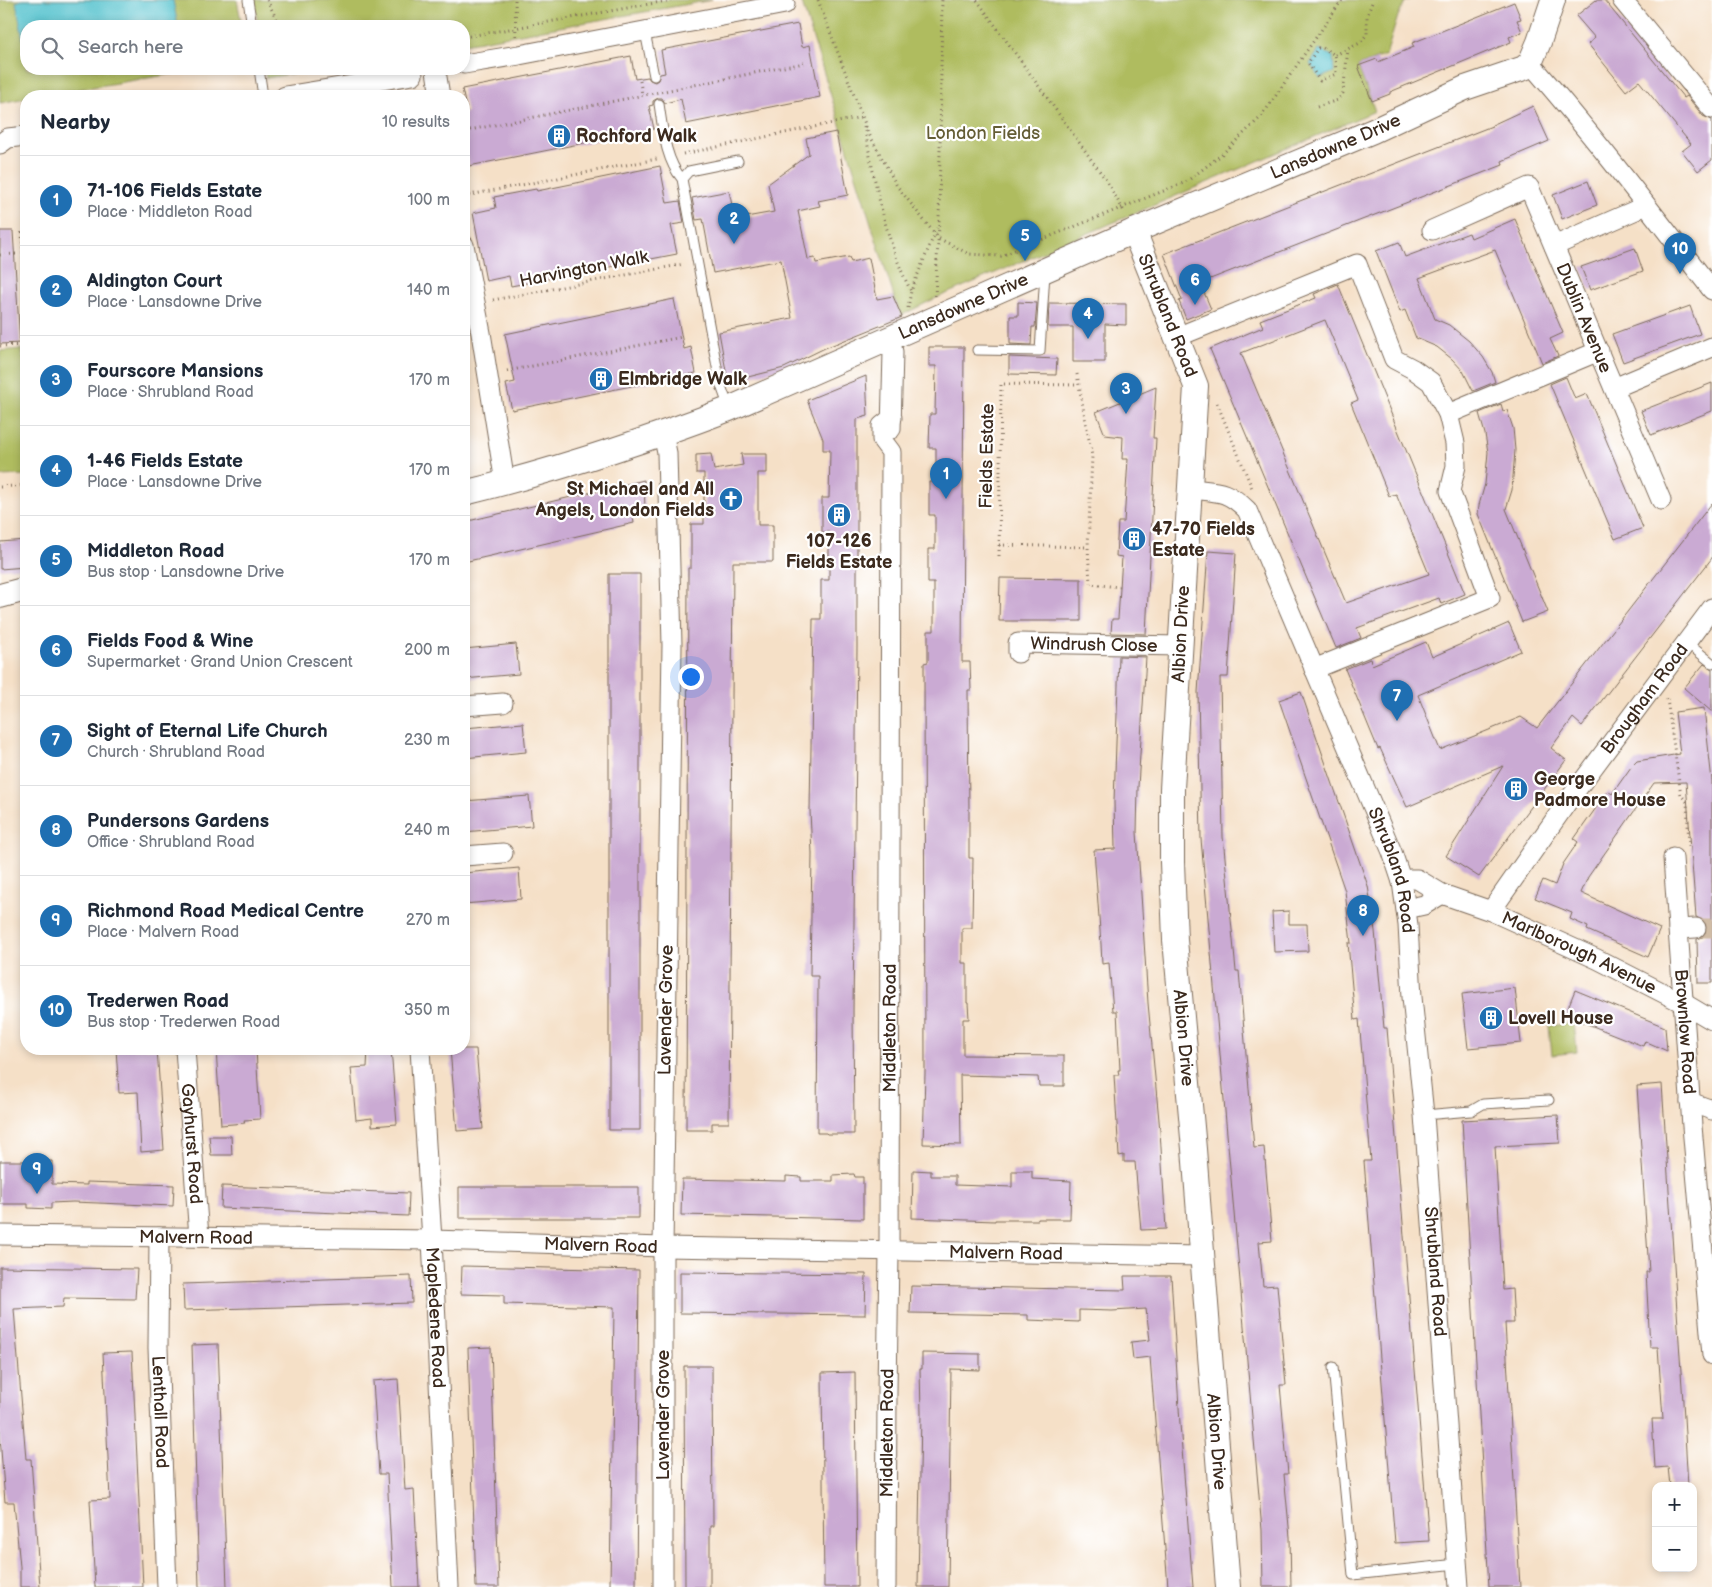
<!DOCTYPE html>
<html lang="en">
<head>
<meta charset="utf-8">
<style>
	:root { --surface:#fff; --page:#f6f6f7; --text:#1f2937; --muted:#747a83; --line:#e0e1e3; --accent:#1f6fb2 }
	body { margin:0; font-family:"Balsamiq Sans",sans-serif; background:var(--page); color:var(--text) }
	.controls { position:absolute; right:15px; bottom:15px; display:grid; overflow:hidden; border-radius:10px; box-shadow:0 2px 8px #0003 }
	.controls button { width:45px; height:45px; display:grid; place-items:center; padding:0; border:0; border-bottom:1px solid var(--line); background:var(--surface); color:var(--text); font:25px sans-serif }
	.you { position:absolute; left:690px; top:676px; width:18px; height:18px; margin:-12px; border:4px solid #fff; border-radius:50%; background:#1a73e8; box-shadow:0 0 0 8px #1a73e833 }
	.badge { display:grid; place-items:center; width:32px; height:32px; border-radius:50%; background:var(--accent); color:#fff; font-size:16px; font-weight:700 }
	.pin { position:absolute; translate:-50% -41px; filter:drop-shadow(0 1px 2px #0008) }
	.pin::after { content:''; position:absolute; top:26px; width:18px; height:15px; background:inherit; clip-path:polygon(0 0,100% 0,50% 100%) }
	.list { margin:0; padding:0; list-style:none }
	h2 { display:flex; justify-content:space-between; align-items:center; height:65px; margin:0; padding:0 20px; font-size:21px }
	h2 small { font-size:16px; font-weight:400; color:var(--muted) }
	.list li { display:grid; grid-template-columns:32px 1fr auto; gap:15px; align-items:center; box-sizing:border-box; height:90px; padding:0 20px; border-top:1px solid var(--line) }
	.list b { display:block; font-size:19px; white-space:nowrap }
	.list p { margin:0; font-size:16px; white-space:nowrap; color:var(--muted) }
	.list em { font-size:16px; font-style:normal; color:var(--muted) }
	.icon { flex:none; width:28px; height:28px; fill:none; stroke:currentColor; stroke-width:2; stroke-linecap:round; stroke-linejoin:round }
	.map { position:relative; flex:none; width:1712px; height:1587px; overflow:hidden }
	.search { position:absolute; background:var(--surface); box-shadow:0 2px 8px #0003; left:20px; top:20px; width:450px; height:55px; display:flex; align-items:center; gap:12px; box-sizing:border-box; padding:0 18px; border-radius:20px; color:var(--muted); font-size:19px }
	.panel { position:absolute; background:var(--surface); box-shadow:0 2px 8px #0003; left:20px; top:90px; width:450px; height:965px; border-radius:20px }
	.map>svg:first-child { display:block }
</style>
</head>
<body>
<div class="map">
<svg width="1712" height="1587" viewBox="0 0 1712 1587">
	<rect width="100%" height="100%" fill="#fff"/>
	<filter id="ink" filterUnits="userSpaceOnUse"><feTurbulence type="fractalNoise" baseFrequency=".02" numOctaves="2"/><feDisplacementMap in="SourceGraphic" scale="10" xChannelSelector="R" yChannelSelector="G"/><feConvolveMatrix kernelMatrix="1 2 1 2 8 2 1 2 1" color-interpolation-filters="sRGB"/></filter>
	<filter id="wash" filterUnits="userSpaceOnUse"><feTurbulence type="fractalNoise" baseFrequency=".0096" numOctaves="4" result="noise"/><feDisplacementMap in="SourceGraphic" scale="20" xChannelSelector="R" yChannelSelector="G"/><feGaussianBlur stdDeviation="1.12" result="paint"/><feColorMatrix in="noise" values="0 0 0 0 0 0 0 0 0 0 0 0 0 0 0 0 0 1.4 0 .05"/><feComposite in="paint" operator="in"/></filter>
	<g filter="url(#wash)">
		<rect width="100%" height="100%" fill="#f5e0c7"/>
		<path fill="#afbc5f" stroke="#75733e" d="M0,0H237L242,26H26V69H202L38,96H26V98L0,103Z
			M254,0H712L464,44V26H258Z
			M801,0H1410L1405,2L1398,16L1386,55L1358,66L1375,111L934,299L900,316Z
			M264,69H319L266,78Z
			M21,349L22,358H26V475L0,476V351Z
			M1574,1023L1577,1052L1552,1055L1549,1026Z"/>
		<path fill="#55c2ce" stroke="#487676" d="M22,0H173L178,26H26V55L16,2Z
			M1319,50L1333,56L1334,72L1320,78L1310,64Z"/>
		<g id="blocks">
			<path fill="#caaad3" fill-rule="evenodd" d="M1596,0H1604L1684,98L1687,96L1703,116L1712,120V160L1698,171L1682,151L1691,144L1639,81L1626,91L1588,44L1595,38L1576,16Z
				M1514,2L1521,19L1517,20L1522,32L1509,37L1511,42L1390,92V94L1372,101L1358,66L1377,59L1378,62L1414,47L1412,43Z
				M798,24L802,47L810,45L820,97L686,124L681,99L665,103L662,98H658L653,101V105L649,106L654,129L469,166L464,142V113L467,112L462,89L631,56L635,79L648,77L650,80L655,82L658,80L660,74L665,73L661,50Z
				M1533,106L1549,141L1502,161L1503,165L1200,283L1211,309L1186,319L1179,301L1182,300L1164,254L1492,126V125Z
				M836,132L848,195L818,201L820,206L798,211L808,259L815,258L816,263L849,257L851,262L869,258L877,299L893,296L902,317L825,348L784,368L728,382L719,332L792,318L781,260L713,273L703,219L696,220L692,198L729,191L735,219L774,212L768,184L809,154L806,138Z
				M660,166L667,203L680,201L684,223L671,225L677,254L511,286L509,276L486,281L473,213L496,208L494,197L536,189L537,191Z
				M1588,181L1597,205L1562,219L1553,195Z
				M1515,219L1563,333L1550,339L1558,356L1542,363L1495,250L1419,278L1435,319L1449,325L1469,341L1483,357L1492,372L1495,382L1473,391L1463,371L1452,359L1437,347L1416,338L1405,310L1400,312L1376,251L1399,242L1405,257L1469,233L1471,238Z
				M0,231H13L20,343L0,344Z
				M1635,248L1643,271L1590,290L1581,267Z
				M1338,284L1465,594L1441,604L1439,598L1357,628L1361,638L1336,648L1210,349L1263,327L1260,320L1316,298L1314,294ZM1325,320L1358,400L1351,403L1389,496L1396,494L1429,574L1346,603L1241,353Z
				M674,299L684,349L691,347L696,373L512,410L506,384L515,382L505,334Z
				M1018,302L1037,303L1035,327H1032L1031,345L1010,344V316H1018Z
				M1049,303L1126,304V325L1105,324V362H1073V327H1048Z
				M1690,306L1700,334L1623,362L1612,334Z
				M929,347H964L962,662H970L971,690H968L969,814V858H973L972,928H962V963H967V1003H968L969,1019H963V1055L1064,1056V1086H1039L1038,1077L960,1075L961,1145L923,1144L925,1073L924,663L928,662V631H934V583H928V549H935V515H929V482H936V448H929L930,414H935L936,366H929Z
				M1009,357L1057,359L1056,375L1009,374Z
				M866,376L868,416L857,419V648L853,1011L854,1134H827L826,1133H817L818,976H810L812,854L810,811L813,619H821V580H829V532H822V498H829L830,450H823V439L807,400Z
				M1566,377L1575,399L1587,394L1643,528L1615,539L1550,384Z
				M1712,383V411L1651,435L1641,411Z
				M1156,387L1153,438H1156L1146,634L1111,633L1112,619H1118L1122,557L1116,556L1118,522H1124L1128,459H1122L1123,437L1105,435L1096,412Z
				M1501,404L1503,411L1507,410L1513,428L1515,450L1512,490L1506,509L1548,612L1522,622L1478,514L1479,505L1485,484L1488,452L1485,434L1479,413Z
				M711,454L714,470L743,465L741,454H767V473H758V525H773V562H733L729,1123H712V1130H686L688,568H691V524H704V473H696V455Z
				M644,480L645,509L632,512L634,523L464,562V522Z
				M1712,503V558L1582,726L1573,718L1551,748L1566,760L1479,877L1446,856L1503,766L1407,807L1380,748L1378,749L1345,669L1370,659L1372,665L1426,642L1432,657L1509,623L1521,651L1418,695L1440,750L1521,717L1537,728Z
				M26,540V567L0,569V542Z
				M1208,551L1236,553L1228,677H1220L1223,837L1236,971H1239L1254,1148L1264,1147L1272,1241L1259,1242L1263,1286L1277,1285L1286,1385H1280L1288,1474H1284L1290,1537L1291,1587H1263L1262,1530L1201,839L1198,692Z
				M609,574H640V1130H609Z
				M1000,578L1081,579V621H999Z
				M516,644L519,674L464,679V649Z
				M1119,656L1146,657L1138,787L1137,832L1148,1003L1160,1131L1166,1229L1141,1230L1135,1162H1124V1155L1119,1156L1114,1075H1119L1118,1070H1120L1117,1011H1113L1109,963L1102,964L1101,944L1094,850L1115,849L1114,802Z
				M1704,664L1712,669V712L1684,688Z
				M1301,692L1368,886L1375,931L1384,1028H1387L1429,1541L1395,1543L1364,1161H1371L1359,1019L1355,1020L1348,943H1351L1345,891L1279,700Z
				M1704,708L1712,781V983H1698L1697,939L1703,937L1706,933L1707,928L1705,921L1696,917L1686,782L1654,783L1588,877L1581,893L1660,929L1648,957L1587,930L1588,927L1570,919L1572,913L1535,898L1543,880L1555,885L1563,864L1578,842L1574,839L1608,791L1612,794L1631,767L1637,761L1680,754L1675,712Z
				M523,723L526,752L464,758V728Z
				M529,796L532,826L464,832V801Z
				M519,868L521,899L464,904V873Z
				M1289,911V924H1307L1308,951L1274,952L1272,912Z
				M1515,988L1521,1043L1468,1048L1462,994Z
				M1575,990L1665,1027L1667,1051L1645,1041L1643,1046L1565,1015Z
				M116,1049H157L164,1150L141,1152L138,1092L119,1093Z
				M216,1049H256L260,1119L244,1120L245,1123L221,1125Z
				M368,1049H391L397,1124L372,1126V1118L356,1120L351,1068L367,1067Z
				M450,1049H476L483,1129L457,1131Z
				M1662,1084L1684,1417L1688,1486H1670L1668,1467L1655,1468L1652,1419H1663L1658,1347H1650L1646,1272H1649L1637,1086Z
				M1558,1115L1560,1143L1495,1146L1503,1290L1512,1289L1514,1323H1505L1520,1587H1489L1462,1120Z
				M209,1136H231L232,1155H211Z
				M0,1161H52V1184L87,1185V1182L174,1185L173,1206L73,1202L51,1203V1209L28,1208V1204H0Z
				M913,1170L931,1171V1176H955V1185L1012,1187V1171H1032V1179L1071,1181L1070,1219H1038V1220H995V1221L912,1218Z
				M854,1174L855,1177H863V1219L681,1215L682,1179L786,1181V1176L801,1177V1181H833V1175Z
				M222,1186L409,1193L408,1216L221,1208Z
				M459,1187H639V1218H459Z
				M462,1266L639,1270L636,1587H610L614,1307L504,1304V1295L461,1294Z
				M0,1267L137,1269L135,1299L64,1298L63,1307L14,1309L26,1459H31L40,1587H20V1567L14,1502H5L0,1437Z
				M680,1272L866,1274L865,1315L680,1313Z
				M411,1276L412,1303L184,1310L183,1284Z
				M1124,1276H1171L1180,1424L1193,1587H1168L1150,1357L1133,1359L1131,1342L1150,1340L1146,1309L1112,1311L1079,1310V1322L1028,1320V1315L910,1313L911,1286L1125,1290Z
				M218,1344L227,1587H199L192,1345Z
				M491,1347L499,1587H476L468,1348Z
				M132,1352L143,1587H95L90,1500L110,1499L103,1353Z
				M922,1353L980,1354V1370L951,1369L948,1587H918L921,1413L920,1369H922Z
				M684,1366H712L713,1526H710V1587H685Z
				M855,1372L857,1587H824L822,1373Z
				M398,1379L405,1490L414,1489L419,1587H393L387,1474H379L373,1381Z"/>
		</g>
	</g>
	<g filter="url(#ink)">
		<use href="#blocks" fill-opacity="0" stroke="#7c6a59" stroke-width="1"/>
		<g fill="none" stroke-linecap="round" stroke-linejoin="round">
			<path stroke="#d0bca5" stroke-width="19" stroke-dasharray="19 9" stroke-linecap="butt" d="M1696,928H1712"/>
			<g stroke="#7c6a59" stroke-width="11">
				<path id="service" d="M248,0L252,26
					M645,32L654,76
					M259,69L263,96
					M659,104C663,129 665,159 682,179L720,383L729,408
					M682,179L689,171L738,161
					M977,350L1040,351L1045,273
					M1686,642L1712,663
					M1424,1115L1471,1111L1483,1104L1549,1100
					M1333,1367L1353,1575L1457,1564"/>
			</g>
			<g stroke="#7c6a59" stroke-width="21">
				<g id="minor">
					<path d="M1622,0L1712,109"/>
					<path d="M1530,63C1594,136 1653,214 1712,290"/>
					<path d="M464,64L519,55L785,4"/>
					<path d="M436,71L440,96"/>
					<path d="M285,96L413,75"/>
					<path d="M0,144L8,138L26,136"/>
					<path id="s1" d="M1432,230L1529,187L1661,500"/>
					<path d="M464,245L481,333L505,483"/>
					<path d="M1554,246L1636,210L1644,203"/>
					<path d="M1177,337L1357,264L1394,359L1413,369L1431,382L1448,414L1455,443L1456,466L1450,491L1490,598L1314,669"/>
					<path d="M890,338L893,352L891,429"/>
					<path d="M1614,388L1712,347"/>
					<path d="M1448,414L1599,351"/>
					<path d="M663,434L667,453L672,645L663,1247V1587"/>
					<path id="s2" d="M1191,489C1218,492 1227,490 1247,510L1392,852L1402,882L1408,925L1412,997L1424,1115L1459,1587"/>
					<path id="s3" d="M1018,653V643L1180,646"/>
					<path d="M464,706L503,703"/>
					<path d="M464,856L503,853"/>
					<path id="s4" d="M1673,858L1692,1126L1712,1355"/>
					<path id="s5" d="M1402,882L1410,879H1417L1442,894L1491,911L1597,959L1685,1004L1712,1020"/>
					<path d="M1406,909L1424,905L1442,894"/>
					<path id="s6" d="M1491,911L1568,801L1712,608"/>
					<path d="M1678,929L1696,928"/>
					<path id="s7" d="M185,1049L199,1237"/>
					<path id="s8" d="M420,1049L432,1240L449,1587"/>
					<path d="M1690,1102L1712,1110"/>
					<path id="s9" d="M0,1235L432,1240L663,1247L1201,1256"/>
					<path id="s10" d="M159,1237L158,1348L167,1587"/>
					<path id="s11" d="M886,1587L887,1393L889,1252L891,452L882,440V426L892,418"/>
				</g>
			</g>
			<g stroke="#7c6a59" stroke-width="26">
				<g id="tertiary">
					<path id="s12" d="M1134,231L1196,386L1172,789V862L1175,940L1194,1149L1228,1587"/>
					<path id="s13" d="M464,493C554,471 642,442 729,409L1134,231L1373,131L1465,88L1524,68L1530,63L1539,42L1553,0"/>
					<path d="M0,596L26,589"/>
				</g>
			</g>
			<path stroke="#7c6a59" stroke-width="3" stroke-dasharray="1 4" stroke-linecap="butt" d="M267,0L280,26
				M515,0L516,38
				M818,0L868,132L897,186L938,238L969,254L1001,256L1186,182L1220,156L1261,117L1342,0
				M977,0L1106,180L1125,213
				M464,37L672,0
				M1318,48H1323L1335,55L1336,74L1320,81L1308,63Z
				M1335,55L1360,43L1367,34V16L1373,0
				M640,81L642,95
				M1317,107L1338,100L1343,93L1348,49
				M464,123L465,131
				M864,126C875,181 885,241 911,291
				M683,154L862,117
				M464,196L657,159
				M22,232L24,271
				M0,255L16,254
				M26,271H24L26,312
				M935,296L939,225L942,0
				M493,300L684,264
				M908,308L911,291L937,228
				M0,346L26,345
				M507,371L682,337
				M1077,374L1092,456L1088,547
				M1217,403L1252,488
				M0,487L26,485
				M999,545L1088,547L1090,584L1120,587
				M999,556L1001,384L1079,385
				M1667,699L1681,795L1687,802L1689,847"/>
			<use href="#service" stroke="#fff" stroke-width="9"/>
			<use href="#minor" stroke="#fff" stroke-width="19"/>
			<use href="#tertiary" stroke="#fff" stroke-width="24"/>
			<path stroke="#7c6a59" stroke-width="3" stroke-dasharray="1 4" stroke-linecap="butt" d="M465,131L804,63"/>
		</g>
	</g>
	<defs>
		<g id="building-disc" transform="scale(1.25)"><circle r="9.5" fill="#1f6fb2" stroke="#fff"/><path d="M-4-6H4V6H1V3H-1V6H-4ZM-2.5-4.3h1.7v1.8h-1.7ZM.8-4.3h1.7v1.8H.8ZM-2.5-1h1.7V.8h-1.7ZM.8-1h1.7V.8H.8Z" fill="#fff"/></g>
		<g id="church-disc" transform="scale(1.25)"><circle r="9.5" fill="#1f6fb2" stroke="#fff"/><path d="M-1.2-6h2.4v3.5h3.3v2.4h-3.3V6h-2.4V-.1h-3.3v-2.4h3.3Z" fill="#fff"/></g>
	</defs>
	<g fill-rule="evenodd">
		<use href="#building-disc" x="559" y="136"/>
		<use href="#building-disc" x="601" y="379"/>
		<use href="#church-disc" x="731" y="499"/>
		<use href="#building-disc" x="839" y="515"/>
		<use href="#building-disc" x="1134" y="539"/>
		<use href="#building-disc" x="1516" y="789"/>
		<use href="#building-disc" x="1491" y="1018"/>
	</g>
	<g text-anchor="middle" dominant-baseline="central" stroke-width="4.5" stroke-linejoin="round" paint-order="stroke">
		<g font-size="18" fill="#645d35" stroke="#fff">
			<text x="983" y="133">London Fields</text>
		</g>
		<g font-size="18" font-weight="bold" fill="#3b2a1e" stroke="#fff" text-anchor="start">
			<text x="576" y="136">Rochford Walk</text>
			<text x="618" y="379">Elmbridge Walk</text>
			<text x="714" y="489" text-anchor="end">St Michael and All<tspan x="714" dy="21">Angels, London Fields</tspan></text>
			<text x="1152" y="529">47-70 Fields<tspan x="1152" dy="21">Estate</tspan></text>
			<text x="839" y="541" text-anchor="middle">107-126<tspan x="839" dy="21">Fields Estate</tspan></text>
			<text x="1534" y="779">George<tspan x="1534" dy="21">Padmore House</tspan></text>
			<text x="1508" y="1018">Lovell House</text>
		</g>
		<g font-size="18" fill="#3b2a1e" stroke="#fff">
			<text stroke="none"><textPath href="#s13" startOffset="939">Lansdowne Drive</textPath></text>
			<text transform="translate(584 269) rotate(-11)">Harvington Walk</text>
			<text stroke="none"><textPath href="#s13" startOffset="534">Lansdowne Drive</textPath></text>
			<text stroke="none"><textPath href="#s12" startOffset="91">Shrubland Road</textPath></text>
			<text stroke="none"><textPath href="#s1" startOffset="248">Dublin Avenue</textPath></text>
			<text transform="translate(987 456) rotate(-89)">Fields Estate</text>
			<text transform="translate(1181 634) rotate(-87)">Albion Drive</text>
			<text stroke="none"><textPath href="#s3" startOffset="86">Windrush Close</textPath></text>
			<text stroke="none"><textPath href="#s6" startOffset="262">Brougham Road</textPath></text>
			<text stroke="none"><textPath href="#s2" startOffset="451">Shrubland Road</textPath></text>
			<text stroke="none"><textPath href="#s5" startOffset="194">Marlborough Avenue</textPath></text>
			<text transform="translate(666 1010) rotate(-89)">Lavender Grove</text>
			<text stroke="none"><textPath href="#s11" startOffset="559">Middleton Road</textPath></text>
			<text stroke="none"><textPath href="#s4" startOffset="174">Brownlow Road</textPath></text>
			<text stroke="none"><textPath href="#s12" startOffset="820">Albion Drive</textPath></text>
			<text stroke="none"><textPath href="#s7" startOffset="95">Gayhurst Road</textPath></text>
			<text stroke="none"><textPath href="#s9" startOffset="196">Malvern Road</textPath></text>
			<text stroke="none"><textPath href="#s9" startOffset="601">Malvern Road</textPath></text>
			<text stroke="none"><textPath href="#s9" startOffset="1006">Malvern Road</textPath></text>
			<text stroke="none"><textPath href="#s2" startOffset="856">Shrubland Road</textPath></text>
			<text stroke="none"><textPath href="#s8" startOffset="269">Mapledene Road</textPath></text>
			<text stroke="none"><textPath href="#s10" startOffset="175">Lenthall Road</textPath></text>
			<text transform="translate(663 1415) rotate(-90)">Lavender Grove</text>
			<text stroke="none"><textPath href="#s11" startOffset="154">Middleton Road</textPath></text>
			<text stroke="none"><textPath href="#s12" startOffset="1225">Albion Drive</textPath></text>
		</g>
	</g>
</svg>
<div class="controls">
<button>+</button>
<button>−</button>
</div>
<div class="you"></div>
<div class="pin badge" style="left:946px;top:499px">1</div>
<div class="pin badge" style="left:734px;top:244px">2</div>
<div class="pin badge" style="left:1126px;top:414px">3</div>
<div class="pin badge" style="left:1088px;top:339px">4</div>
<div class="pin badge" style="left:1025px;top:261px">5</div>
<div class="pin badge" style="left:1195px;top:305px">6</div>
<div class="pin badge" style="left:1397px;top:721px">7</div>
<div class="pin badge" style="left:1363px;top:936px">8</div>
<div class="pin badge" style="left:37px;top:1194px">9</div>
<div class="pin badge" style="left:1680px;top:274px">10</div>
<div class="search"><svg class="icon" aria-label="search" viewBox="0 0 24 24"><circle cx="10" cy="10" r="6"/><path d="M15 15l6 6"/></svg>Search here</div>
<section class="panel">
<h2>Nearby<small>10 results</small></h2>
<ul class="list">
<li><span class="badge">1</span><div><b>71-106 Fields Estate</b><p>Place · Middleton Road</p></div><em>100 m</em></li>
<li><span class="badge">2</span><div><b>Aldington Court</b><p>Place · Lansdowne Drive</p></div><em>140 m</em></li>
<li><span class="badge">3</span><div><b>Fourscore Mansions</b><p>Place · Shrubland Road</p></div><em>170 m</em></li>
<li><span class="badge">4</span><div><b>1-46 Fields Estate</b><p>Place · Lansdowne Drive</p></div><em>170 m</em></li>
<li><span class="badge">5</span><div><b>Middleton Road</b><p>Bus stop · Lansdowne Drive</p></div><em>170 m</em></li>
<li><span class="badge">6</span><div><b>Fields Food &amp; Wine</b><p>Supermarket · Grand Union Crescent</p></div><em>200 m</em></li>
<li><span class="badge">7</span><div><b>Sight of Eternal Life Church</b><p>Church · Shrubland Road</p></div><em>230 m</em></li>
<li><span class="badge">8</span><div><b>Pundersons Gardens</b><p>Office · Shrubland Road</p></div><em>240 m</em></li>
<li><span class="badge">9</span><div><b>Richmond Road Medical Centre</b><p>Place · Malvern Road</p></div><em>270 m</em></li>
<li><span class="badge">10</span><div><b>Trederwen Road</b><p>Bus stop · Trederwen Road</p></div><em>350 m</em></li>
</ul>
</section>
</div>
</body>
</html>
